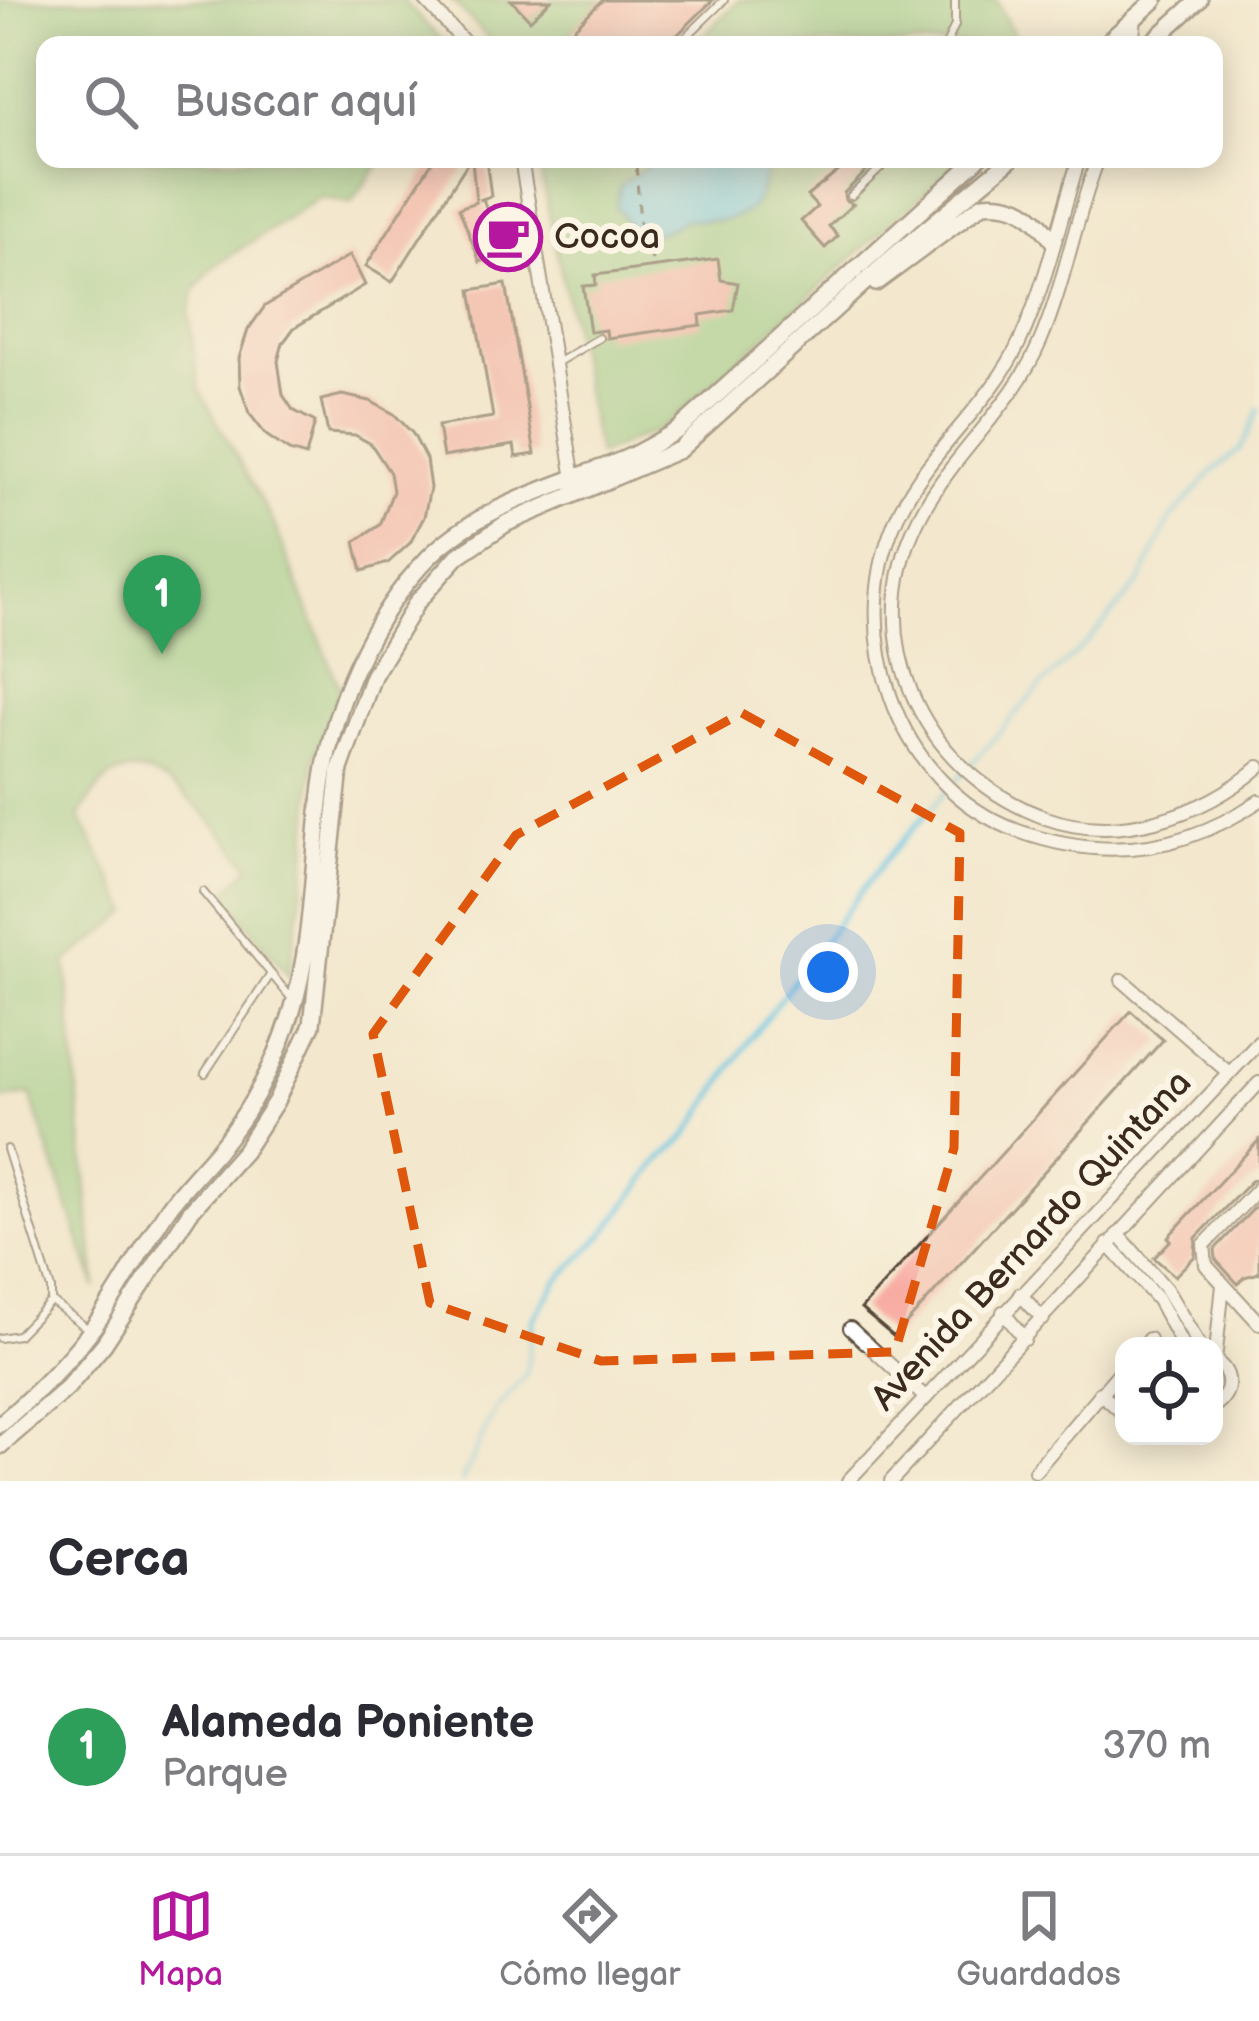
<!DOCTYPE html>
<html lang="es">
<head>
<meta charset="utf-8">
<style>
	:root { --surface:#fff; --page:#f7f7f7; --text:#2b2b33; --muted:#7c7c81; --line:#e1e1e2; --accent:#b5179e }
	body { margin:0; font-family:"Balsamiq Sans",sans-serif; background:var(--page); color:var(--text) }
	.controls { position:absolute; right:36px; bottom:36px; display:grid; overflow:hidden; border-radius:24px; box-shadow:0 6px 30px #0003 }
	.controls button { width:108px; height:108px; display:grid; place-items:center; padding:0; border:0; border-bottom:3px solid var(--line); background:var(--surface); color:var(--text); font:60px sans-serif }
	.you { position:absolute; left:828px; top:972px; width:42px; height:42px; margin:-30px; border:9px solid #fff; border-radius:50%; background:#1a73e8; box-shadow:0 0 0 18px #1a73e833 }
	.badge { display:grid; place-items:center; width:78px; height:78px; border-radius:50%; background:var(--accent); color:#fff; font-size:39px; font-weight:700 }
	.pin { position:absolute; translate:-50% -99px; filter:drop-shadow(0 3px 6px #0008) }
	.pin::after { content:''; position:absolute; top:63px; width:42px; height:36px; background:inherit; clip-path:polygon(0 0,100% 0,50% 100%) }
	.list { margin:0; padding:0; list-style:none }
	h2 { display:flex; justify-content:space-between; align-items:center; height:156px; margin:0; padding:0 48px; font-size:51px }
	h2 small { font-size:39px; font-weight:400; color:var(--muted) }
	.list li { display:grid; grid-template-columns:78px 1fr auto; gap:36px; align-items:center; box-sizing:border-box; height:216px; padding:0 48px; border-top:3px solid var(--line) }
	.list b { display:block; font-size:45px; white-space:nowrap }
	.list p { margin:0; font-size:39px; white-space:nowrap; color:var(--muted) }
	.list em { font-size:39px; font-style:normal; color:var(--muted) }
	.icon { flex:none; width:66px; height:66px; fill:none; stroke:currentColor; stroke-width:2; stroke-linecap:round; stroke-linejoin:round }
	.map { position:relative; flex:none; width:1259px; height:1481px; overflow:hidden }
	.search { position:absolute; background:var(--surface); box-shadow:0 6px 30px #0003; left:36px; right:36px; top:36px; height:132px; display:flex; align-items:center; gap:30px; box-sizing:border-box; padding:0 42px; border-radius:24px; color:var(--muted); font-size:45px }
	.sheet { height:372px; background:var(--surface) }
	nav { display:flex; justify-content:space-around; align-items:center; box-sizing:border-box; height:168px; border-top:3px solid var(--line); background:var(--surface); font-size:33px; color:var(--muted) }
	nav a { display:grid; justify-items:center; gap:6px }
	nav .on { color:var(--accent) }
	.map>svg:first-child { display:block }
</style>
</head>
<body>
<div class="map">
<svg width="1259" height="1481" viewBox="0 0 1259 1481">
	<rect width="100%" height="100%" fill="#fcf5e5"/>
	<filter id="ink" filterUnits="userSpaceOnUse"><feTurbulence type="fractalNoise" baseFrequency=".00833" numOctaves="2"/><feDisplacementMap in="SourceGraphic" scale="24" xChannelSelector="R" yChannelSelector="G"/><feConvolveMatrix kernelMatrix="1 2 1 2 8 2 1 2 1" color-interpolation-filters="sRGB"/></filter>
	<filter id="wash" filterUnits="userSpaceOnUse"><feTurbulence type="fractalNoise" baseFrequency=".004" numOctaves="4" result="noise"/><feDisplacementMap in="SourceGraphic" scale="48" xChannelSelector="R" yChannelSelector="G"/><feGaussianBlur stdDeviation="2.7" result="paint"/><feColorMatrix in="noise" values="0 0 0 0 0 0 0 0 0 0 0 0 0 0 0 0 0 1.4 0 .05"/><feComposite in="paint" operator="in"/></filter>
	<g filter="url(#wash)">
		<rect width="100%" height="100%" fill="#f3e8cd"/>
		<path fill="#8dc67a" stroke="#64784c" stroke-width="3" d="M0,0H402L446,45H45V159H383L351,203L320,197L213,267L195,290L189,314L199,389L273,522L340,689L314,759L306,868L289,976L225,894L250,866C223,835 157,743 108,779C96,788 88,803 79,816L130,913L66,962L96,1288L30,1094L0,1100Z
			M451,0H511L530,20L551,0H603L558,45H495Z
			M739,0H996L1019,45H694Z
			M538,159H962L663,428L598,455Z"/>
		<path fill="#64c5e2" stroke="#507880" stroke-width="3" d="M658,159H770C764,171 764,186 758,198C744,224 711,222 686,219L670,229L643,235L627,224L616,206L620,186Z"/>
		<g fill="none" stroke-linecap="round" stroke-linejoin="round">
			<path stroke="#64c5e2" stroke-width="4.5" d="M462,1481L495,1410L526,1375L533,1319L557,1281L604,1234L660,1160L687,1136L750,1039L885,860L1041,686L1090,639L1140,582L1170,520L1214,470L1241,449L1259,409"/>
		</g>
		<g id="blocks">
			<path fill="#f79f97" d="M511,0H551L530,20Z
				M603,0H713L667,45H589L574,28Z
				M434,159H470L392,282L366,266Z
				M472,159H486L491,196L479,200L483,199L503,253L480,262L459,208L476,202Z
				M854,159H866L872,166L844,193L845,200L853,204L829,226L838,236L825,248L801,221L817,207L807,196Z
				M350,255L365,285L294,328L283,343L278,361L283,395L293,410L315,422L306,456L289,451L266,435L249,413L240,386L239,358L248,330L265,306Z
				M718,259L721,280L738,283L733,310L700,315L701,325L607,338L606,330L590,332L583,286L596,285L595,275Z
				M506,284L535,454L516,457L514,445L443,457L438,426L493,417L471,290Z
				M342,395L370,401L394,414L413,434L426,459L430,488L424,517L410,543L388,563L362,571L355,542L380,525L393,491L390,473L371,444L355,435L328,433L321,400Z
				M1131,1011L1163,1040L894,1337L861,1309Z
				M1259,1140V1178L1251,1181L1196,1238L1195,1256L1175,1276L1154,1258L1171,1240L1168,1237Z
				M1259,1203V1273L1244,1277L1238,1284L1216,1260L1215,1249Z"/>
		</g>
	</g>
	<g filter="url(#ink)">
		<use href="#blocks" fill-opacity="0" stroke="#574638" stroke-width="3"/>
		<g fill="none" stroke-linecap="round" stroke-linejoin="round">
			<g stroke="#574638" stroke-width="10">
				<path id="service" d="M678,45L724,0
					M946,45L955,25V0
					M851,196L883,166L884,159
					M558,362L599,338
					M203,892L292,999
					M205,1073L271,974
					M51,1301L91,1331
					M0,1338L18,1335L51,1301V1289L7,1149"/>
			</g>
			<g stroke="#574638" stroke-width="16">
				<path id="minor" d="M425,0L467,45
					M1132,45L1135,18
					M521,159L575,485
					M1079,159C1060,219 1046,284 1020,341C991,404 931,448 900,511C843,626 893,785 1018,831C1103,862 1184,852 1259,801
					M1098,159C1075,219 1065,283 1040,342C1013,405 959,448 925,507C855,630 917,771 1046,818C1118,844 1204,815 1259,767
					M1122,980L1229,1073
					M1259,1188L1204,1245L1206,1265L1259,1323
					M1118,1234L1166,1289L1200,1346
					M1108,1244L1158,1300L1183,1346
					M1020,1294L1043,1319
					M1003,1312L1025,1339
					M850,1328L926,1398
					M1143,1346L1149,1339
					M1214,1360C1233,1372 1233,1393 1214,1406
					M1215,1361L1223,1285
					M1100,1393L1124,1414
					M1035,1471L1124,1367
					M848,1481L1259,1042
					M891,1481L1259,1083"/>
			</g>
			<g stroke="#574638" stroke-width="20">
				<path id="tertiary" d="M1104,45L1155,0
					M1149,45L1199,0
					M876,283L983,204C1017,201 1034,214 1053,241
					M0,1424C33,1396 63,1367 89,1333C119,1295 140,1250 167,1210C186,1182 212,1160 231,1133C259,1096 278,1056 292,1011C314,938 312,861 322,786C333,703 370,618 428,558C479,506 556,486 622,460C641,452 660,440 678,430L978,159
					M0,1446L67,1388L104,1344L190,1212L244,1151L276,1101L312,1025L340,769L373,676L417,602L458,556L507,523L679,450L895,255L1011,159"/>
			</g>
			<path stroke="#574638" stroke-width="3" stroke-dasharray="9 9" stroke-linecap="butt" d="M649,159L636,162L641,241L651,248L652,263"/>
			<use href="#service" stroke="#fff" stroke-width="6"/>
			<use href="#minor" stroke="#fff" stroke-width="12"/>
			<use href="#tertiary" stroke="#fff" stroke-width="15"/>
		</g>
	</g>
	<path d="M0 0H1259V1481H0ZM742,713L960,833L954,1148L895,1352L601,1361L430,1303L373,1034L516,835Z" fill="#f3e8cd" fill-opacity=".55" fill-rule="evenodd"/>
	<path fill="none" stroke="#df570d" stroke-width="9" stroke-dasharray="24 15" stroke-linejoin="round" d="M742,713L960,833L954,1148L895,1352L601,1361L430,1303L373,1034L516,835Z"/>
	<defs>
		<g id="cafe-ring" transform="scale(3.45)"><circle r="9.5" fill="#fcf5e5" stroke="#b5179e" stroke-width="1.5"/><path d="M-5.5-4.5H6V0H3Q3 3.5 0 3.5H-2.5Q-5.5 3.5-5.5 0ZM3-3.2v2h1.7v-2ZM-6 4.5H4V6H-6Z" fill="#b5179e"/></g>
	</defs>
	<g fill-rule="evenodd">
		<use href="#cafe-ring" x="508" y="237"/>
	</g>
	<g text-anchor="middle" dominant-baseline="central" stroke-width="12" stroke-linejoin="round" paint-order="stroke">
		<g font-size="36" fill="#3b2a1e" stroke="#fcf5e5" text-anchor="start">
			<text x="554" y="237">Cocoa</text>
		</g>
		<g font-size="36" fill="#3b2a1e" stroke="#fcf5e5">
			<text transform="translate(1032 1241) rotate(-47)">Avenida Bernardo Quintana</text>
		</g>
	</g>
</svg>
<div class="controls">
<button><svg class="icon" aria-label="locate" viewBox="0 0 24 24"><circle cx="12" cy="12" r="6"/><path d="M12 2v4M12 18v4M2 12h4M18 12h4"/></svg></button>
</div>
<div class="you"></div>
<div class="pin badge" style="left:162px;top:654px;background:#2e9e5b">1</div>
<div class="search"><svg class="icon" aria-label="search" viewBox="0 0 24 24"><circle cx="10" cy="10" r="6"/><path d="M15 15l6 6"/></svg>Buscar aquí</div>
</div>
<section class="sheet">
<h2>Cerca<small></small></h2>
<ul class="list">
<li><span class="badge" style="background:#2e9e5b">1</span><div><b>Alameda Poniente</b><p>Parque</p></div><em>370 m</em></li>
</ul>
</section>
<nav>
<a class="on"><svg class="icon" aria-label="map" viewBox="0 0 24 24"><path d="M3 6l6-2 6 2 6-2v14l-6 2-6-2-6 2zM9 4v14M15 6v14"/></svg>Mapa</a>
<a><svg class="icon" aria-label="directions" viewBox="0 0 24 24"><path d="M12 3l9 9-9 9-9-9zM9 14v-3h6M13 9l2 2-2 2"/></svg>Cómo llegar</a>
<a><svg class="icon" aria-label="saved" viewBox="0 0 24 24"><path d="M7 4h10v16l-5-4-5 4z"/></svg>Guardados</a>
</nav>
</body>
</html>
